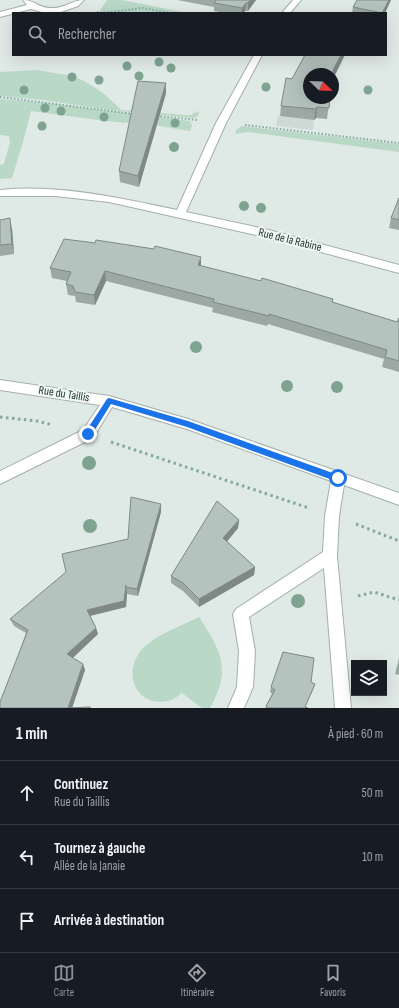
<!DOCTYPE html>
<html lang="fr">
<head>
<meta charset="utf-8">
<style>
	:root { --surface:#171b24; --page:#242831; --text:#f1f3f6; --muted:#9ea1a6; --line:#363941; --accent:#8c9099 }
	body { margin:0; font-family:"Sofia Sans Condensed",sans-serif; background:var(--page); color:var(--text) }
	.controls { position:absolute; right:12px; bottom:12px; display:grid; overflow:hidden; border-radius:0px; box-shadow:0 4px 16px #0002 }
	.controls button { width:36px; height:36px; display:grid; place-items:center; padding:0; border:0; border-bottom:1px solid var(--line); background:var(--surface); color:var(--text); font:20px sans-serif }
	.compass { position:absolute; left:303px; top:68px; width:36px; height:36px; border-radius:50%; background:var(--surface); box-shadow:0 4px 16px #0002; rotate:113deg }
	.stop { position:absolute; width:12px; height:12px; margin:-9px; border:3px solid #1a73e8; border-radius:50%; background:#fff }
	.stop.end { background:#1a73e8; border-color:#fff; box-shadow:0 1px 4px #0008 }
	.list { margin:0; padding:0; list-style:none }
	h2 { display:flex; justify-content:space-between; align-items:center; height:52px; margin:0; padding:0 16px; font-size:17px }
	h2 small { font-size:13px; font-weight:400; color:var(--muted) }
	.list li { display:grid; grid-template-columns:26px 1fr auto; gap:12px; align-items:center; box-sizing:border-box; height:64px; padding:0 16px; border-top:1px solid var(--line) }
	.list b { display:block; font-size:15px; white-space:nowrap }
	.list p { margin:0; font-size:13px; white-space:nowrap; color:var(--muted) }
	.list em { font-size:13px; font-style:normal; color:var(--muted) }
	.icon { flex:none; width:22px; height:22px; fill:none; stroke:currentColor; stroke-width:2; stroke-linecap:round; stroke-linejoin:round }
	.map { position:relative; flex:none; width:399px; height:708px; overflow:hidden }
	.search { position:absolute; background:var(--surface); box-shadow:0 4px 16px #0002; left:12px; right:12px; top:12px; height:44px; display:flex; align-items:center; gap:10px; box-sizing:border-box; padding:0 14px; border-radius:0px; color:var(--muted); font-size:15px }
	.sheet { height:244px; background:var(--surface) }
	nav { display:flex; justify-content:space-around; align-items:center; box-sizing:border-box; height:56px; border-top:1px solid var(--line); background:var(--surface); font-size:11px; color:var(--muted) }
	nav a { display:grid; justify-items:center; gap:2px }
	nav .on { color:var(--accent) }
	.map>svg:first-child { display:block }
</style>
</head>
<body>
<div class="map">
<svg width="399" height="708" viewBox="0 0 399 708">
	<rect width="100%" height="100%" fill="#dfe9e5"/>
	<path fill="#ced8d5" d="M278,116L314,120L313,130L276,126Z"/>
	<path fill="#bad8c6" d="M107,0H122L188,13L100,12V10Z
		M36,70C46,72 56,73 67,75C87,79 107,95 121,110L185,115H191L198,111L199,113L198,116L194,118L109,110L43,100L0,96V72Z
		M0,99L47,103L190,121L192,126L190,131L153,125L105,121L31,111L23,142L12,178L0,179V165L4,164L10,142L9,136L0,135Z
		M242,126L399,144V152L249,132L235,134L237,129Z
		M199,617C221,651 232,669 210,708H202L182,693C178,696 173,700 168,701C138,707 123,677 139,653C150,637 181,626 199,617Z"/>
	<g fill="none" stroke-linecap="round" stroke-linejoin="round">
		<g stroke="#a3b0ac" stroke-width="2">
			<path id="minor" d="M23,0C35,0 39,9 53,8C65,8 73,0 84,0L78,6L61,12L45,13L31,9L0,17V12L27,5Z
				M293,0H301L290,13H282Z
				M254,55H262L226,123L186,212L265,229L399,265V273L265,237L109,202L55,196H0V190C59,184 119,198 177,210L216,123Z
				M0,380L109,396L188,419L399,493V505L344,485L339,516L337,556L351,708H335L324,568L249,617L255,651L253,687L244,708H228L237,687L239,651L233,614L236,609L323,552L325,516L331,481L187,429L112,407L93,438L0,484V471L83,430L100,405L0,390Z"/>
		</g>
		<path stroke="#83a9a1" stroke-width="2" stroke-dasharray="1.5 2" stroke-linecap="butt" d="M97,12L102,13L143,8L170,13
			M0,97L134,114
			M157,116L198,120
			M245,125L399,143"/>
		<path stroke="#83a9a1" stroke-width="3" stroke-dasharray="2.5 3.5" stroke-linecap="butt" d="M0,417L37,421L53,425
			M111,442L309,508
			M356,524L399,541
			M358,596L374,592L399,600"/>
		<use href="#minor" fill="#fff" fill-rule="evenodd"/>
	</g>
	<g fill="#7fa391">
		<circle cx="159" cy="62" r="4.5"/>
		<circle cx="127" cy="66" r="4.5"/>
		<circle cx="171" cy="68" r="4.5"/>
		<circle cx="139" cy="76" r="4.5"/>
		<circle cx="72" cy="77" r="4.5"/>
		<circle cx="99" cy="80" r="4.5"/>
		<circle cx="266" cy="87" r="4.5"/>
		<circle cx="24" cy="90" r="4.5"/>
		<circle cx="368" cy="90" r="4.5"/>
		<circle cx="45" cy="108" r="4.5"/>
		<circle cx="61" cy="111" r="4.5"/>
		<circle cx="104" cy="117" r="4.5"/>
		<circle cx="175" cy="123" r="4.5"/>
		<circle cx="42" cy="126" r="4.5"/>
		<circle cx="174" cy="147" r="5"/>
		<circle cx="244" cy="206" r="5"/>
		<circle cx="261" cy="208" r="5"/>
		<circle cx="196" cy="347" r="6"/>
		<circle cx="287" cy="386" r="6"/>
		<circle cx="337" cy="387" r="6"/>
		<circle cx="89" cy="463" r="7"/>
		<circle cx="90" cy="526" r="7"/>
		<circle cx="298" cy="601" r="7"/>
	</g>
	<path fill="#9ca8a4" d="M177,0H256L248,11H245L244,13H225L214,11V7Z
		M391,0L385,13H352L353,7Z
		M333,74L327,119L316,118L314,120L280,116L281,106L292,79Z
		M166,83V93L139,187L120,182L119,171Z
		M399,198V230L389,228L391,218Z
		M0,220L12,229L14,254L0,256Z
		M201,266L332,302L397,322L399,318V372L382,367L384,359L268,324L267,326L212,312L213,308L106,281L95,305L76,302L75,296L68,295L66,284L67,281L52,278L50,268Z
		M161,512L138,596L127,594L126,607L90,616L96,628L98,634L73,658L83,664L85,670L72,708H0L26,633L14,626L10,619L128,539Z
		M239,520L238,528L227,542L255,567L254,575L199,607L183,591L171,583V576Z
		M399,658V675L395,674Z
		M311,682L313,690L305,707L308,708H265L272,694L270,692L271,687Z"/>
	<path fill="#7f8886" d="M250,0H256L248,11V3Z
		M389,0H391L385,13H382Z
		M246,3L245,11L244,13H241L242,8Z
		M341,55H345L333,79V70Z
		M166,83V93L139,187L138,176Z
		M317,107L316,118L314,120L316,109Z
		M10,218L12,229L14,254L12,244Z
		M201,257V267L198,265Z
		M105,271L106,281L95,305L94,295Z
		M161,504V512L138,596L137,589Z
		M239,520L238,528L222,547L223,538Z
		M255,567L254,575L199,607V599Z
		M126,585L127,594L126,607L89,616L87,610Z
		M96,628L98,634L70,660L67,654Z
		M83,664L85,670L72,708H68Z"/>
	<path fill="#b5c3bf" stroke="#7f8886" d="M216,0H250L248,3H246L242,8L214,3Z
		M357,0H389L382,13L353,7Z
		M305,55H341L333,70V74H309V98H330L329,108L317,107L316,109L281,106L286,78L292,79Z
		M138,81L166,83L138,176L119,171Z
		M399,198V220L391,218Z
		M10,218L12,244L0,245V220Z
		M64,239L95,243L96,240L154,249L155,246L201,257L198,265L261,281L262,278L333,299L332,302L397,322L399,318V361L385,357L387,350L269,314V316L213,302L214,299L105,271L94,295L75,292L73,286L66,284L71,272L50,268Z
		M131,497L161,504L137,589L125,587L126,585L124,601L87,610L96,628L67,654L83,664L68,708L90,707L91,708H0V702L28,630L10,619L66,572L62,554L128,539Z
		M217,501L239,520L223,538L255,567L199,599L183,583L171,576Z
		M283,652L314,658L311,682L315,684L305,707L308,708H268L266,706L275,690L271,687Z"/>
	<path fill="#1a73e8" d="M109,398L188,421L341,476L342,478L338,482L187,427L111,404L91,436H86V431L107,399Z"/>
	<g text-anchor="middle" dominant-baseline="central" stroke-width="4" stroke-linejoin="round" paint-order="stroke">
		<g font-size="12" fill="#223734" stroke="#eff6f3">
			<text transform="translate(290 240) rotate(14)">Rue de la Rabine</text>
			<text transform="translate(64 394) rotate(9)">Rue du Taillis</text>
		</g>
	</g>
</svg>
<div class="controls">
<button><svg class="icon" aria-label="layers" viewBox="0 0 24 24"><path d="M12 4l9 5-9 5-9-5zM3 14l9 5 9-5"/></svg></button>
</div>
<svg class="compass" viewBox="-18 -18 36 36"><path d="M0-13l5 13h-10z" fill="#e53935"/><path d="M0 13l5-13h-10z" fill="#9ea1a6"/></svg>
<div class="stop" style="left:338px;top:478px"></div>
<div class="stop end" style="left:88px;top:434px"></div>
<div class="search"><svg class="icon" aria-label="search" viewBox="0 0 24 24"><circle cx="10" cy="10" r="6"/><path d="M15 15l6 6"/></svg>Rechercher</div>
</div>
<section class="sheet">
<h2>1 min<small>À pied · 60 m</small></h2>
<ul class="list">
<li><svg class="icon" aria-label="ahead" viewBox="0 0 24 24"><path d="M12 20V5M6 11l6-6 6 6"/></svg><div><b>Continuez</b><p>Rue du Taillis</p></div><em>50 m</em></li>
<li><svg class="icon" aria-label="left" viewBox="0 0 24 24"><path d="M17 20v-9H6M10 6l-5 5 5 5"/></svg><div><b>Tournez à gauche</b><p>Allée de la Janaie</p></div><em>10 m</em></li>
<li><svg class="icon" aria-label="arrive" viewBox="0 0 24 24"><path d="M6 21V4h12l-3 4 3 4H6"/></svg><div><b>Arrivée à destination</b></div></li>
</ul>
</section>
<nav>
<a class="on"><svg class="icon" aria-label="map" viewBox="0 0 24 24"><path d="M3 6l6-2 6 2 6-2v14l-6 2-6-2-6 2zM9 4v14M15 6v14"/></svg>Carte</a>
<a><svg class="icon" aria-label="directions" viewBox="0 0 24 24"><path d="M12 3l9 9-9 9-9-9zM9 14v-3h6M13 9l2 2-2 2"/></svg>Itinéraire</a>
<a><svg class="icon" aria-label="saved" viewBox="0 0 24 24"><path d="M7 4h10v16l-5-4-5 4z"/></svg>Favoris</a>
</nav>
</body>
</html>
